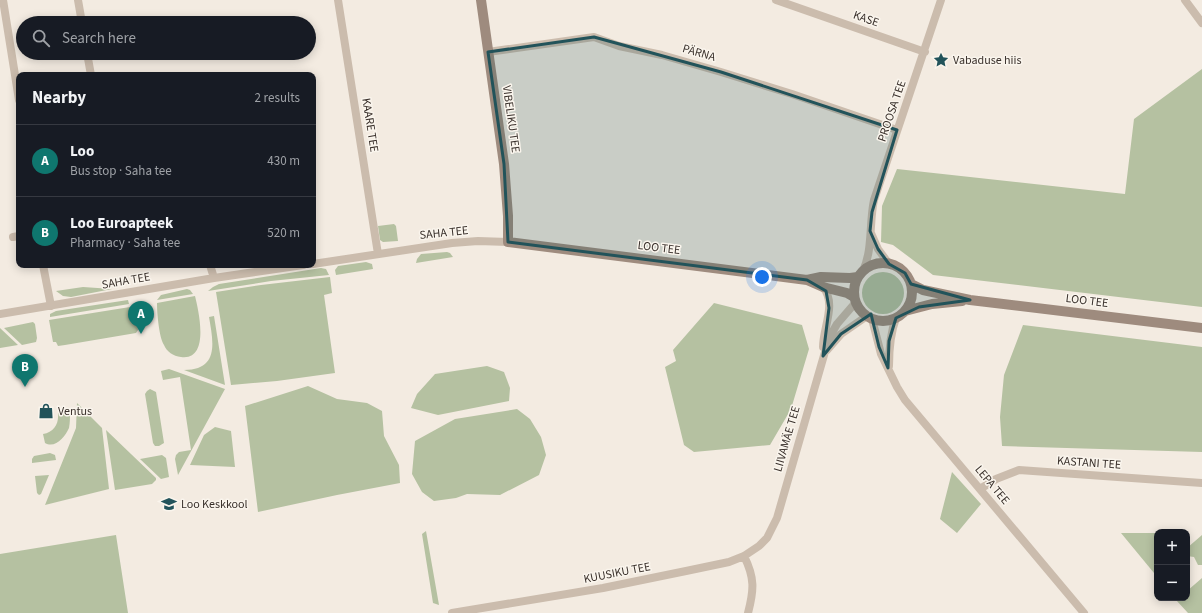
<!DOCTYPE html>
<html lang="en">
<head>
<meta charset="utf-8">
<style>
	:root { --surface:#171b24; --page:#242831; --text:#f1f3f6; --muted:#9ea1a6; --line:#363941; --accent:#0f766e }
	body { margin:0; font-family:"Source Sans 3",sans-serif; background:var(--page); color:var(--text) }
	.controls { position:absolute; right:12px; bottom:12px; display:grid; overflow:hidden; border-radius:8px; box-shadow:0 2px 10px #0003 }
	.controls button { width:36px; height:36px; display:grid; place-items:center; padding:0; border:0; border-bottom:1px solid var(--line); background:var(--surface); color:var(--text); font:20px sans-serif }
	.you { position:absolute; left:762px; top:277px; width:14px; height:14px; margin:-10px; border:3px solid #fff; border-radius:50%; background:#1a73e8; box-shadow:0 0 0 6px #1a73e833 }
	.badge { display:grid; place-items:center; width:26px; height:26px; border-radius:50%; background:var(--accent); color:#fff; font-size:13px; font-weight:700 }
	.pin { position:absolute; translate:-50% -33px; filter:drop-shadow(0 1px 2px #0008) }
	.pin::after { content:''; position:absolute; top:21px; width:14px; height:12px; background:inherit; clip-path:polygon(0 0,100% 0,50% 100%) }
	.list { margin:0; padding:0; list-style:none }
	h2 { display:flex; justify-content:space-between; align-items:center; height:52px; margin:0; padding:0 16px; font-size:17px }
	h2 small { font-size:13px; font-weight:400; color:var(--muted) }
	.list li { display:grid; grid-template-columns:26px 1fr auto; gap:12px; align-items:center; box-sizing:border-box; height:72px; padding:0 16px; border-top:1px solid var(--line) }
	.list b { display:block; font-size:15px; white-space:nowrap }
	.list p { margin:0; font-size:13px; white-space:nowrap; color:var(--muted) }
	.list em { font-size:13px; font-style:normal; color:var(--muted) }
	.icon { flex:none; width:22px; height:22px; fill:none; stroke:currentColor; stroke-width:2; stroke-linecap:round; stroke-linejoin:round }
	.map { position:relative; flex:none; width:1202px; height:613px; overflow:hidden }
	.search { position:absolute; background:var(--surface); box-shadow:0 2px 10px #0003; left:16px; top:16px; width:300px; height:44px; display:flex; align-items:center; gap:10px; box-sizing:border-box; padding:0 14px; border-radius:22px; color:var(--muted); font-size:15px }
	.panel { position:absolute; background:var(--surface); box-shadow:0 2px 10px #0003; left:16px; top:72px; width:300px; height:196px; border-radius:8px }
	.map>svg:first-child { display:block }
</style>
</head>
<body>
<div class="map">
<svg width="1202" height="613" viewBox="0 0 1202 613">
	<rect width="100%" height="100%" fill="#f3ebe1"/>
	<path fill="#b5c1a1" d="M1202,69V307L933,275L893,245L881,242L882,206L897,169L1125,194L1134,119Z
		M394,224L396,226L398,241L383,242L380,240L378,226Z
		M447,252L450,253L453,257L416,263L417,259L421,254Z
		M366,262L372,264L373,269L336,275L335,270L338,266Z
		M321,268L326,269L329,275L271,281L208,291L213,287L219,284Z
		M862 293a21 21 0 1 1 42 0a21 21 0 1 1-42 0Z
		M330,277L332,293L324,295L335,373L277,381L231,385L216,292L261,285Z
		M83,287L112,289L71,297L63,296L56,291Z
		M187,289L190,290L193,294L157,300L161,295Z
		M195,296C199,312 210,361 181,357C173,356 167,352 164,345C159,337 157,313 157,303Z
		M128,300L129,304L50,317V314L56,311Z
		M714,303L802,325L809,349L791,409L770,445L694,452L684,445L665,367L676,361L673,350Z
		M130,307L135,315L138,330L136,333L65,345L58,346L56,342H53L49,320Z
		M214,316L225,385L184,370C220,370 213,341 209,317Z
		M33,322L35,324L37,338L36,342L22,345L4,328Z
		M1023,325L1202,347V452L1002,446L1000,417L1004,375Z
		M0,328L18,345L0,348Z
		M487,366L504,372L510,388L509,401L438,415L411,408L417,394L435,374Z
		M169,369L225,389L178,475L175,459L176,455L179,452L191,450L180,377L163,380L161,371Z
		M308,386L337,399L367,403L382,411L384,436L399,465L400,483L337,495L258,512L245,406Z
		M150,389L156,392L164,443L159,446H155L153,443L145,394L147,391Z
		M77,403L102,428L109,489L45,505L76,428Z
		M517,409L530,419L541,437L546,455L539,475L500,495L467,494L456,498L434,501L422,492L412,474L415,441L455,419Z
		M70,412C70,417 70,423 69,428C65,437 55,449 45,443L43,434C54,432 59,424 58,413Z
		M215,427L231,431L235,467L190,465L204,435Z
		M106,430L156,478V480L152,484L115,490Z
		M50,453L55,455L56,460L32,463V459L34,456Z
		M162,455L166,458L169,477L161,479L140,459Z
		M952,472L981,504L957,533L940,519Z
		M49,475L41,494L39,495L37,493L35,476Z
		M426,531L439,605L433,603L422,534Z
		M1121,533H1157V571L1154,573Z
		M116,535L128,613H0V554Z
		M1202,535V565H1198L1194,557L1187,556V548Z
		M1202,578V613H1188L1176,600L1179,598H1187V591Z"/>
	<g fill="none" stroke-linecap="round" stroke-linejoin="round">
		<path stroke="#cbbcad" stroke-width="8" d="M3,0L19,100
			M78,0L82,23
			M338,0L378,254
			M776,0L925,52
			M1185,0L1202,23
			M488,52L594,37L619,46L662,55L721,72L792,94L897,130
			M87,53L91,75
			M871,233L878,249L889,264
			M13,237L19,236
			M313,264L452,243L478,241L508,242
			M43,265L51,306
			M210,265L214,278
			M863,271C873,249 869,223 874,200L941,0
			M823,287C837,304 823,327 823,347
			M0,314L214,278L303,265
			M872,319L881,354L897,387L905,400L1084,613
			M827,350L841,334L867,316
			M889,366C889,349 890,334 896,318
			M980,489L996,479L1019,470L1202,483
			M744,556C755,578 754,590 748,613
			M452,613L603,588L686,571L729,562L744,556L759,546L767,538L777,518L829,338L837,324L856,302"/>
		<path stroke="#9e8b7e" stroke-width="10" d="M481,0L504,164L508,216V242L807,280L821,277L850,278L858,277
			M854 292a29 29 0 1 1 58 0a29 29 0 1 1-58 0Z
			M807,280L823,287L847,293L854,297
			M911,284L923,290L970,300L1202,328
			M905,311L932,304L962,301"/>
	</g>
	<path fill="#22535a" fill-opacity="0.2" stroke="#22535a" stroke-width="3" stroke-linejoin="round" d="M594,37L721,72L897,130L872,212L870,231L878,249L889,264L905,273L911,284L970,300L919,307L896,318L889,341L888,368L879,347L871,314L841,334L823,356L829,308L826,291L807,280L508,242L504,164L488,52Z"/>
	<defs>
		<g id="sight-bare" transform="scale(1.2)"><path d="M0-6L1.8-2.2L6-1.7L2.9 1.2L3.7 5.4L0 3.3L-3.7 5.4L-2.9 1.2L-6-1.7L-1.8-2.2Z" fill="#22535a" stroke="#faf5ed" stroke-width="2.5" paint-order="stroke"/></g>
		<g id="shop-bare" transform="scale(1.2)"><path d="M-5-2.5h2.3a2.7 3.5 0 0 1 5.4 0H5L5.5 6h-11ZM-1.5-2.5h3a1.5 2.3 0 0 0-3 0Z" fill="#22535a" stroke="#faf5ed" stroke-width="2.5" paint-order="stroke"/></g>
		<g id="school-bare" transform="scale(1.2)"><path d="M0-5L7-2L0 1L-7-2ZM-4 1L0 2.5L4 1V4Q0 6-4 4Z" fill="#22535a" stroke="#faf5ed" stroke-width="2.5" paint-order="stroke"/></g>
	</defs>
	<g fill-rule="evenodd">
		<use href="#sight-bare" x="941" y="60"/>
		<use href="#shop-bare" x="46" y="411"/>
		<use href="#school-bare" x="169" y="504"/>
	</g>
	<g text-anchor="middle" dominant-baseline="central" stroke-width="3" stroke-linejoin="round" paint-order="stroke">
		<g font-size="12" fill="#39302b" stroke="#faf5ed">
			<text transform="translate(866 19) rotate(19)">KASE</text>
			<text transform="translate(699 53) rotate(16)">PÄRNA</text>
			<text transform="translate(892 111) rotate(-71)">PROOSA TEE</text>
			<text transform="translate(511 119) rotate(82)">VIBELIKU TEE</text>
			<text transform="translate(370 125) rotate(81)">KAARE TEE</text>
			<text transform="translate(444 233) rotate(-6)">SAHA TEE</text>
			<text transform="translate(659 248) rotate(7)">LOO TEE</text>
			<text transform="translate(126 281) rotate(-10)">SAHA TEE</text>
			<text transform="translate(1087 301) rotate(7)">LOO TEE</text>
			<text transform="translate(787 439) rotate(-74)">LIIVAMÄE TEE</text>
			<text transform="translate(1089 463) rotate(4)">KASTANI TEE</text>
			<text transform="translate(992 485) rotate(50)">LEPA TEE</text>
			<text transform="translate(617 573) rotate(-11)">KUUSIKU TEE</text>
		</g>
		<g font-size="12" fill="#39302b" stroke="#faf5ed" text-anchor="start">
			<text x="953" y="60">Vabaduse hiis</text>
			<text x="58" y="411">Ventus</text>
			<text x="181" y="504">Loo Keskkool</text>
		</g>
	</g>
</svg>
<div class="controls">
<button>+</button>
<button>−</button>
</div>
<div class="you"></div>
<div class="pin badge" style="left:141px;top:334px">A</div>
<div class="pin badge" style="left:25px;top:387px">B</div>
<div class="search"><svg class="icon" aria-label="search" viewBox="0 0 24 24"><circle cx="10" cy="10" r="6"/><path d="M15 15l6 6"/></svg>Search here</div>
<section class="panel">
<h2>Nearby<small>2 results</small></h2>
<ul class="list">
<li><span class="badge">A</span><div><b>Loo</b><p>Bus stop · Saha tee</p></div><em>430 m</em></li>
<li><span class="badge">B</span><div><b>Loo Euroapteek</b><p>Pharmacy · Saha tee</p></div><em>520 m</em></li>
</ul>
</section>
</div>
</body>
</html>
